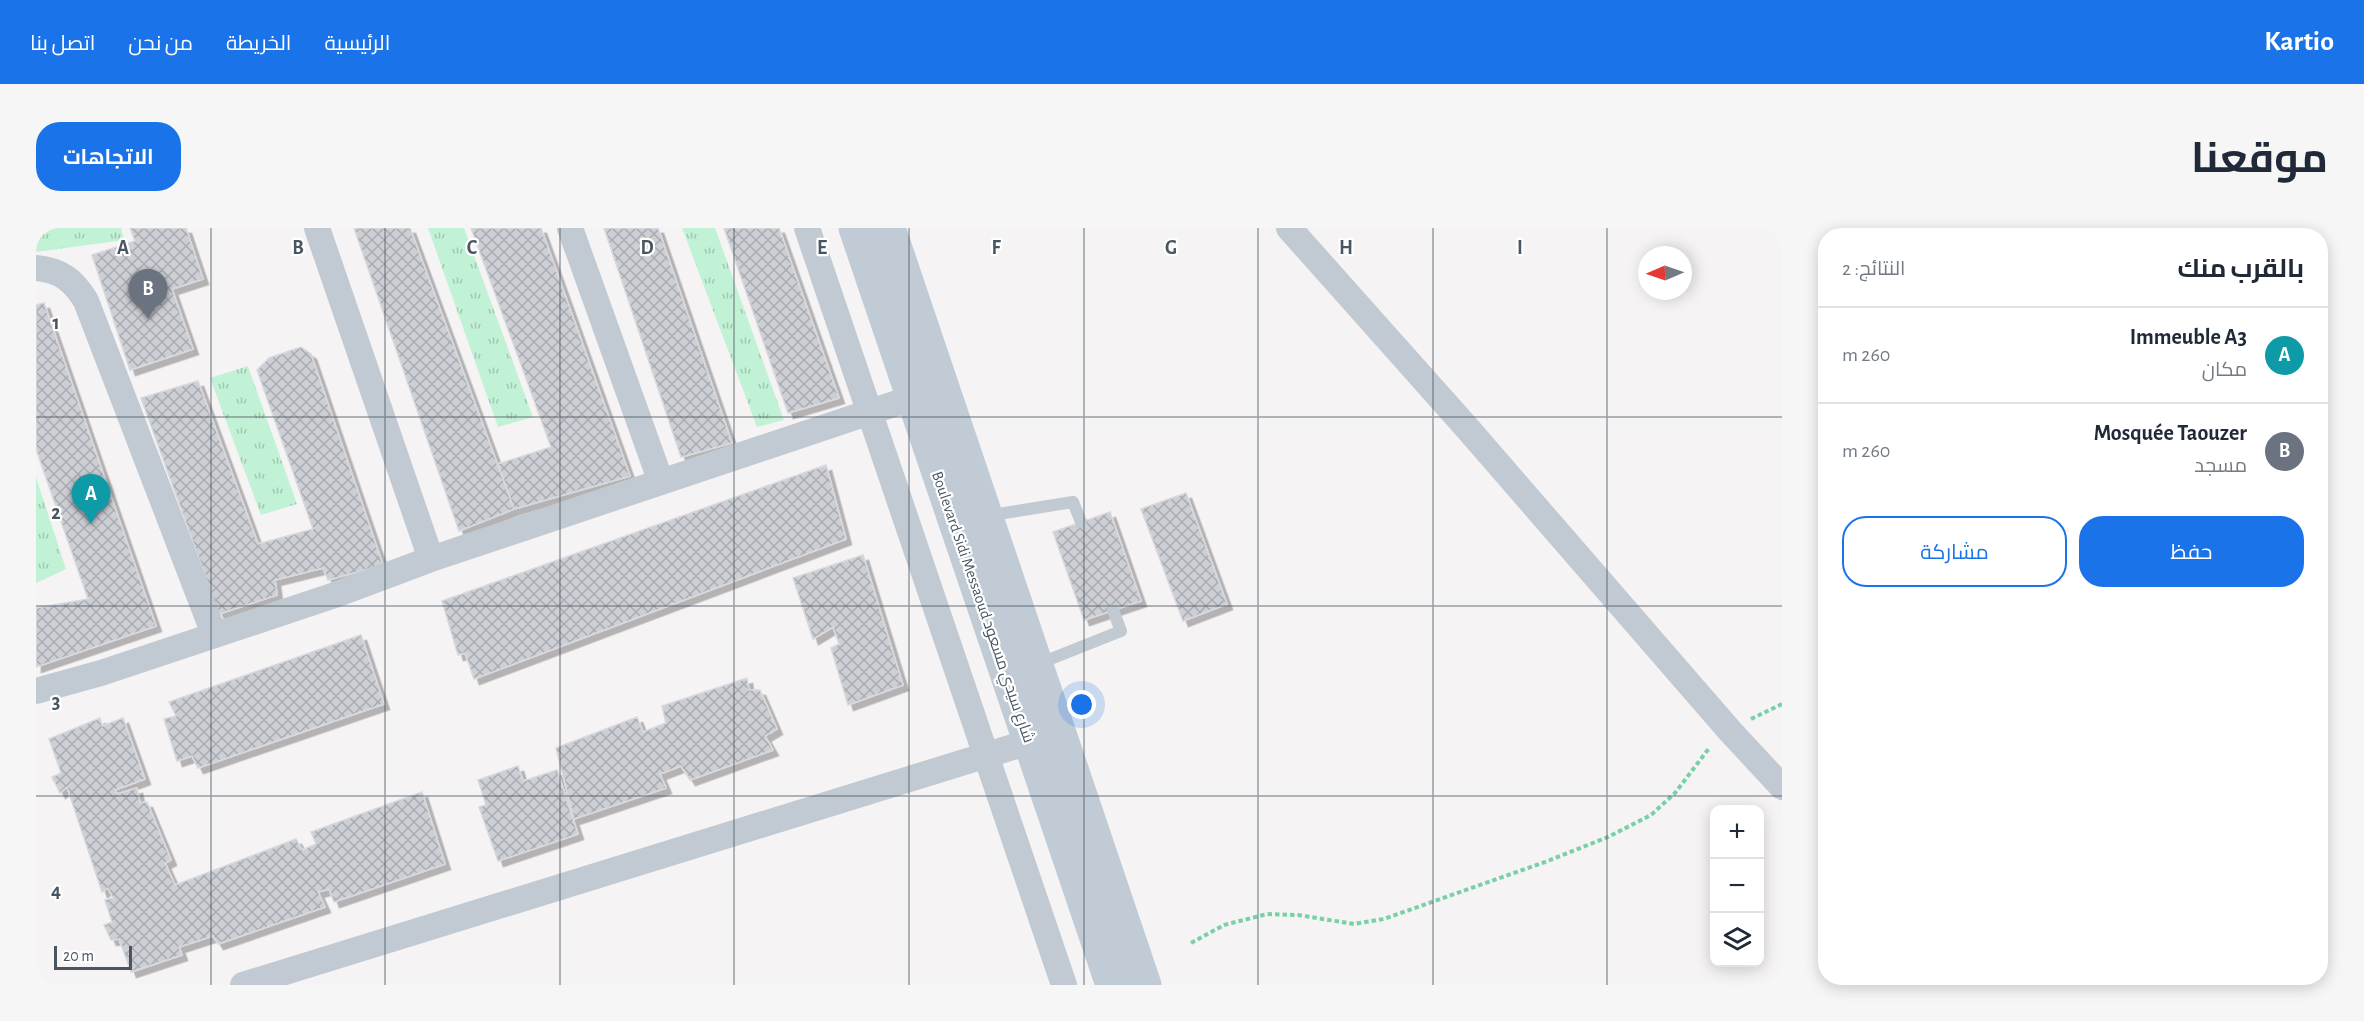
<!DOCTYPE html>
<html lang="ar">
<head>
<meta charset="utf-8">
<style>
	:root { --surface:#fff; --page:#f6f6f7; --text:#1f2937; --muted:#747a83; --line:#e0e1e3; --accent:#1a73e8 }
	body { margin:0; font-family:"Alegreya Sans",Cairo,sans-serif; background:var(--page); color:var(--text); direction:rtl }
	.controls { position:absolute; right:18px; bottom:18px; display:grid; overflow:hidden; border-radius:12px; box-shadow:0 3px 15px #0003 }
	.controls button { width:54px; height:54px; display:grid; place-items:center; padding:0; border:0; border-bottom:2px solid var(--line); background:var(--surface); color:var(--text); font:30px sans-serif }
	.compass { position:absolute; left:1602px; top:18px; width:54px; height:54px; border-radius:50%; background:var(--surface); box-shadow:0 3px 15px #0003; rotate:268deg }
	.scale { position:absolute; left:18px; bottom:15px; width:78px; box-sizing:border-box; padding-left:6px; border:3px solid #495661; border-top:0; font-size:16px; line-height:21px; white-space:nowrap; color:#495661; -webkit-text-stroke:4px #fff; paint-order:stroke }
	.you { position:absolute; left:1046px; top:477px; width:21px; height:21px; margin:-15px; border:4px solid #fff; border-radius:50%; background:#1a73e8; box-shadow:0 0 0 9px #1a73e833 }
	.badge { display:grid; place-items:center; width:39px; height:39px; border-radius:50%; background:var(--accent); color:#fff; font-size:20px; font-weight:700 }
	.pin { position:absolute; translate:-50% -50px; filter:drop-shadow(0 2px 3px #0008) }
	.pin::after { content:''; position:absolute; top:32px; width:21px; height:18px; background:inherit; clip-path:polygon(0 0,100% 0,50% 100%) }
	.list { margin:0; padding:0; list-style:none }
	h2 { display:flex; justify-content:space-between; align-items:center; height:78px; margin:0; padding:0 24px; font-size:26px }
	h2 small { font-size:20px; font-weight:400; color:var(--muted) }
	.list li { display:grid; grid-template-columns:39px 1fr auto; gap:18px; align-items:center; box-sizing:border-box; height:96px; padding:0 24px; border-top:2px solid var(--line) }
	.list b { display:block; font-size:22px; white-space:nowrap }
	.list p { margin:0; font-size:20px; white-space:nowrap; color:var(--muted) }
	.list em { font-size:20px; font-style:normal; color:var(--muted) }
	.actions { display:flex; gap:12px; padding:18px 24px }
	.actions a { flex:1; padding:14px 0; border:2px solid var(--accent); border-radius:24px; text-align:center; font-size:21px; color:var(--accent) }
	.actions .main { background:var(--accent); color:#fff }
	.icon { flex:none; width:33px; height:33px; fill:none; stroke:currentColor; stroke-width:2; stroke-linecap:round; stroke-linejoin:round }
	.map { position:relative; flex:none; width:1746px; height:757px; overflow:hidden; direction:ltr; border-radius:24px }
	header { display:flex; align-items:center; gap:36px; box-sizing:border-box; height:84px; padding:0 30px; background:var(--accent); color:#fff }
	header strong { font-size:28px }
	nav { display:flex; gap:33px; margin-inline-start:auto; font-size:21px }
	.intro { display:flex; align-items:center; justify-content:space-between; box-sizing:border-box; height:144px; padding:0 36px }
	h1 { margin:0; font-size:42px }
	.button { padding:15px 27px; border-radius:24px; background:var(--accent); color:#fff; font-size:21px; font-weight:700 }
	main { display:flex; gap:36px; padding:0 36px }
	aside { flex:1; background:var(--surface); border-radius:24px; box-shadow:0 3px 15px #0003 }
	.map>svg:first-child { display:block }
</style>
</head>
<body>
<header>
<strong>Kartio</strong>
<nav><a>الرئيسية</a><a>الخريطة</a><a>من نحن</a><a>اتصل بنا</a></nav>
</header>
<div class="intro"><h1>موقعنا</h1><a class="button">الاتجاهات</a></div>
<main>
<aside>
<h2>بالقرب منك<small>النتائج: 2</small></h2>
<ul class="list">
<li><span class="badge" style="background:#0f9aa8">A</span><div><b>Immeuble A3</b><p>مكان</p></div><em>260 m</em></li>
<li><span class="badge" style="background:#6b7280">B</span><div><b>Mosquée Taouzer</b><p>مسجد</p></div><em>260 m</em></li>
</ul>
<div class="actions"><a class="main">حفظ</a><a>مشاركة</a></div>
</aside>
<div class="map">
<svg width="1746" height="757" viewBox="0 0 1746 757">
	<defs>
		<pattern id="grass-tufts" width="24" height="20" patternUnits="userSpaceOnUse" patternTransform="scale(1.5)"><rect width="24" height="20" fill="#c2f2d5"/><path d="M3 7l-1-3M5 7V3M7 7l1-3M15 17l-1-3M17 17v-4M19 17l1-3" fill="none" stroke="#a0c7b0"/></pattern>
		<pattern id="building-cross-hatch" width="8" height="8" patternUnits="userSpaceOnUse" patternTransform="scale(1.5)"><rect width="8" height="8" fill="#cdcfd5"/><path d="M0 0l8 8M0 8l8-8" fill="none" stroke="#a8abb0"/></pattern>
		<filter id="shadow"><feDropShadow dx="5.5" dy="5.5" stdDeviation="0" flood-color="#0004"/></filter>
	</defs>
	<rect width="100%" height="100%" fill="#f5f3f3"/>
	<path fill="url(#grass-tufts)" d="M0,0H85L88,12L0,24Z
		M392,0H428L497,189L462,199Z
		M646,0H679L748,192L721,199Z
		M212,138L261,276L225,287L174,150Z
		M0,249L30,341L0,355Z"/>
	<path fill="url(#building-cross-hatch)" stroke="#d7d9de" stroke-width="1.5" filter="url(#shadow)" d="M94,0H150L167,51L136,61L157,121L94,142L56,27L99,13Z
		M318,0H374L478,281L423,303Z
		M435,0H505L594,248L478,281L462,236L515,219Z
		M568,0H622L696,215L645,229Z
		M688,0H743L803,170L752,185Z
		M8,75L120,398L0,439V380L52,371L0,221V77Z
		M265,119L275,126L347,337L292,352L287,340L239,352L241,367L183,386L105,170L162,153L222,316L277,301L221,142L233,130Z
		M790,237L810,311L438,451L429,425L422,427L406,373Z
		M1150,265L1191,376L1147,393L1105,281Z
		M1074,284L1105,373L1048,392L1017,304Z
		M827,327L867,457L812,477L795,420L803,416L797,399L777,411L757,350Z
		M325,407L348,476L162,540L156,528L141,533L128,491L140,488L133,474Z
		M711,450L713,462H724L741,501L729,508L737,522L654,552L645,538L624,546L630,560L538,591L520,520L601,489L607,504L630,495L626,478Z
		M64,490L66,498L87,490L109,551L79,562L81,566L101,560L104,575L111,574L135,632L129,635L139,657L260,611L266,622L280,616L275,604L386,564L409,636L298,674L293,661L282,664L289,679L182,716L177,708L143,719L146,727L95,744L83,711L75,712L68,697L76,694L69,672L77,670L72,660L66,664L31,559L24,565L16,549L25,545L13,511Z
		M482,538L487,553L521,542L542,606L462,633L443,579L450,577L442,552Z"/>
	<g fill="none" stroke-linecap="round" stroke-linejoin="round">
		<path stroke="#78d1a6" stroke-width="4" stroke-dasharray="4.5 3" stroke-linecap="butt" d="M1715,491L1746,476
			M1155,715L1188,697L1231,686L1262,687L1318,696L1348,691L1509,634L1572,609L1615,587L1639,565L1674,519"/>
		<path stroke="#c1cad2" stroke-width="12" d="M950,288L1037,274L1045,294
			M1002,436L1085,403L1077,382"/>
		<path stroke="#c1cad2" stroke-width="26" d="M281,0L395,331
			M534,0L625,254
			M771,0L1028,757
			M1253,0L1432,201L1694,503L1746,559
			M0,40C25,42 38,53 50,73L178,406
			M0,463L65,445L299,367L395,331L876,170
			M207,757L993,514"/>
		<path stroke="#c0cbd6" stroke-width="33" d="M819,0L1076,757
			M853,0L1109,757"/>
	</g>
	<path fill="none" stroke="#495661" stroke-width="1.5" stroke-opacity="0.55" d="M175,0V757M349,0V757M524,0V757M698,0V757M873,0V757M1048,0V757M1222,0V757M1397,0V757M1571,0V757M0,189H1746M0,378H1746M0,568H1746"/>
	<g text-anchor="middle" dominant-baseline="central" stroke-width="4.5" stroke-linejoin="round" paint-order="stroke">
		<g font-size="16" fill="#495661" stroke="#fff">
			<text transform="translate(947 379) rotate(71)">Boulevard Sidi Messaoud شارع سيدي مسعود</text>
		</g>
	</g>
	<g font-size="20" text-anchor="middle" font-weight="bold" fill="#495661" stroke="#fff" stroke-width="4.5" stroke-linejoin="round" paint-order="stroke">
		<text x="87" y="26">A</text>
		<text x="262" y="26">B</text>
		<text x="436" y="26">C</text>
		<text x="611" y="26">D</text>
		<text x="786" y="26">E</text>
		<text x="960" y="26">F</text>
		<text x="1135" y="26">G</text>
		<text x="1310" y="26">H</text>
		<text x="1484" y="26">I</text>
		<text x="20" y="101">1</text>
		<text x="20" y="291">2</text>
		<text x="20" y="480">3</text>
		<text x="20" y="669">4</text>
	</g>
</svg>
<div class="controls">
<button>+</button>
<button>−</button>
<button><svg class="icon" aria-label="layers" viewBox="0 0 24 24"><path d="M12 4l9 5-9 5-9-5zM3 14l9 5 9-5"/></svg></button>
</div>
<svg class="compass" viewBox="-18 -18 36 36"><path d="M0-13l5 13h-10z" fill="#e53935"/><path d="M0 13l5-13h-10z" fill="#747a83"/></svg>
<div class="scale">20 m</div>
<div class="you"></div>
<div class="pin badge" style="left:55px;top:296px;background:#0f9aa8">A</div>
<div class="pin badge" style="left:112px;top:91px;background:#6b7280">B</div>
</div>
</main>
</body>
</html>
